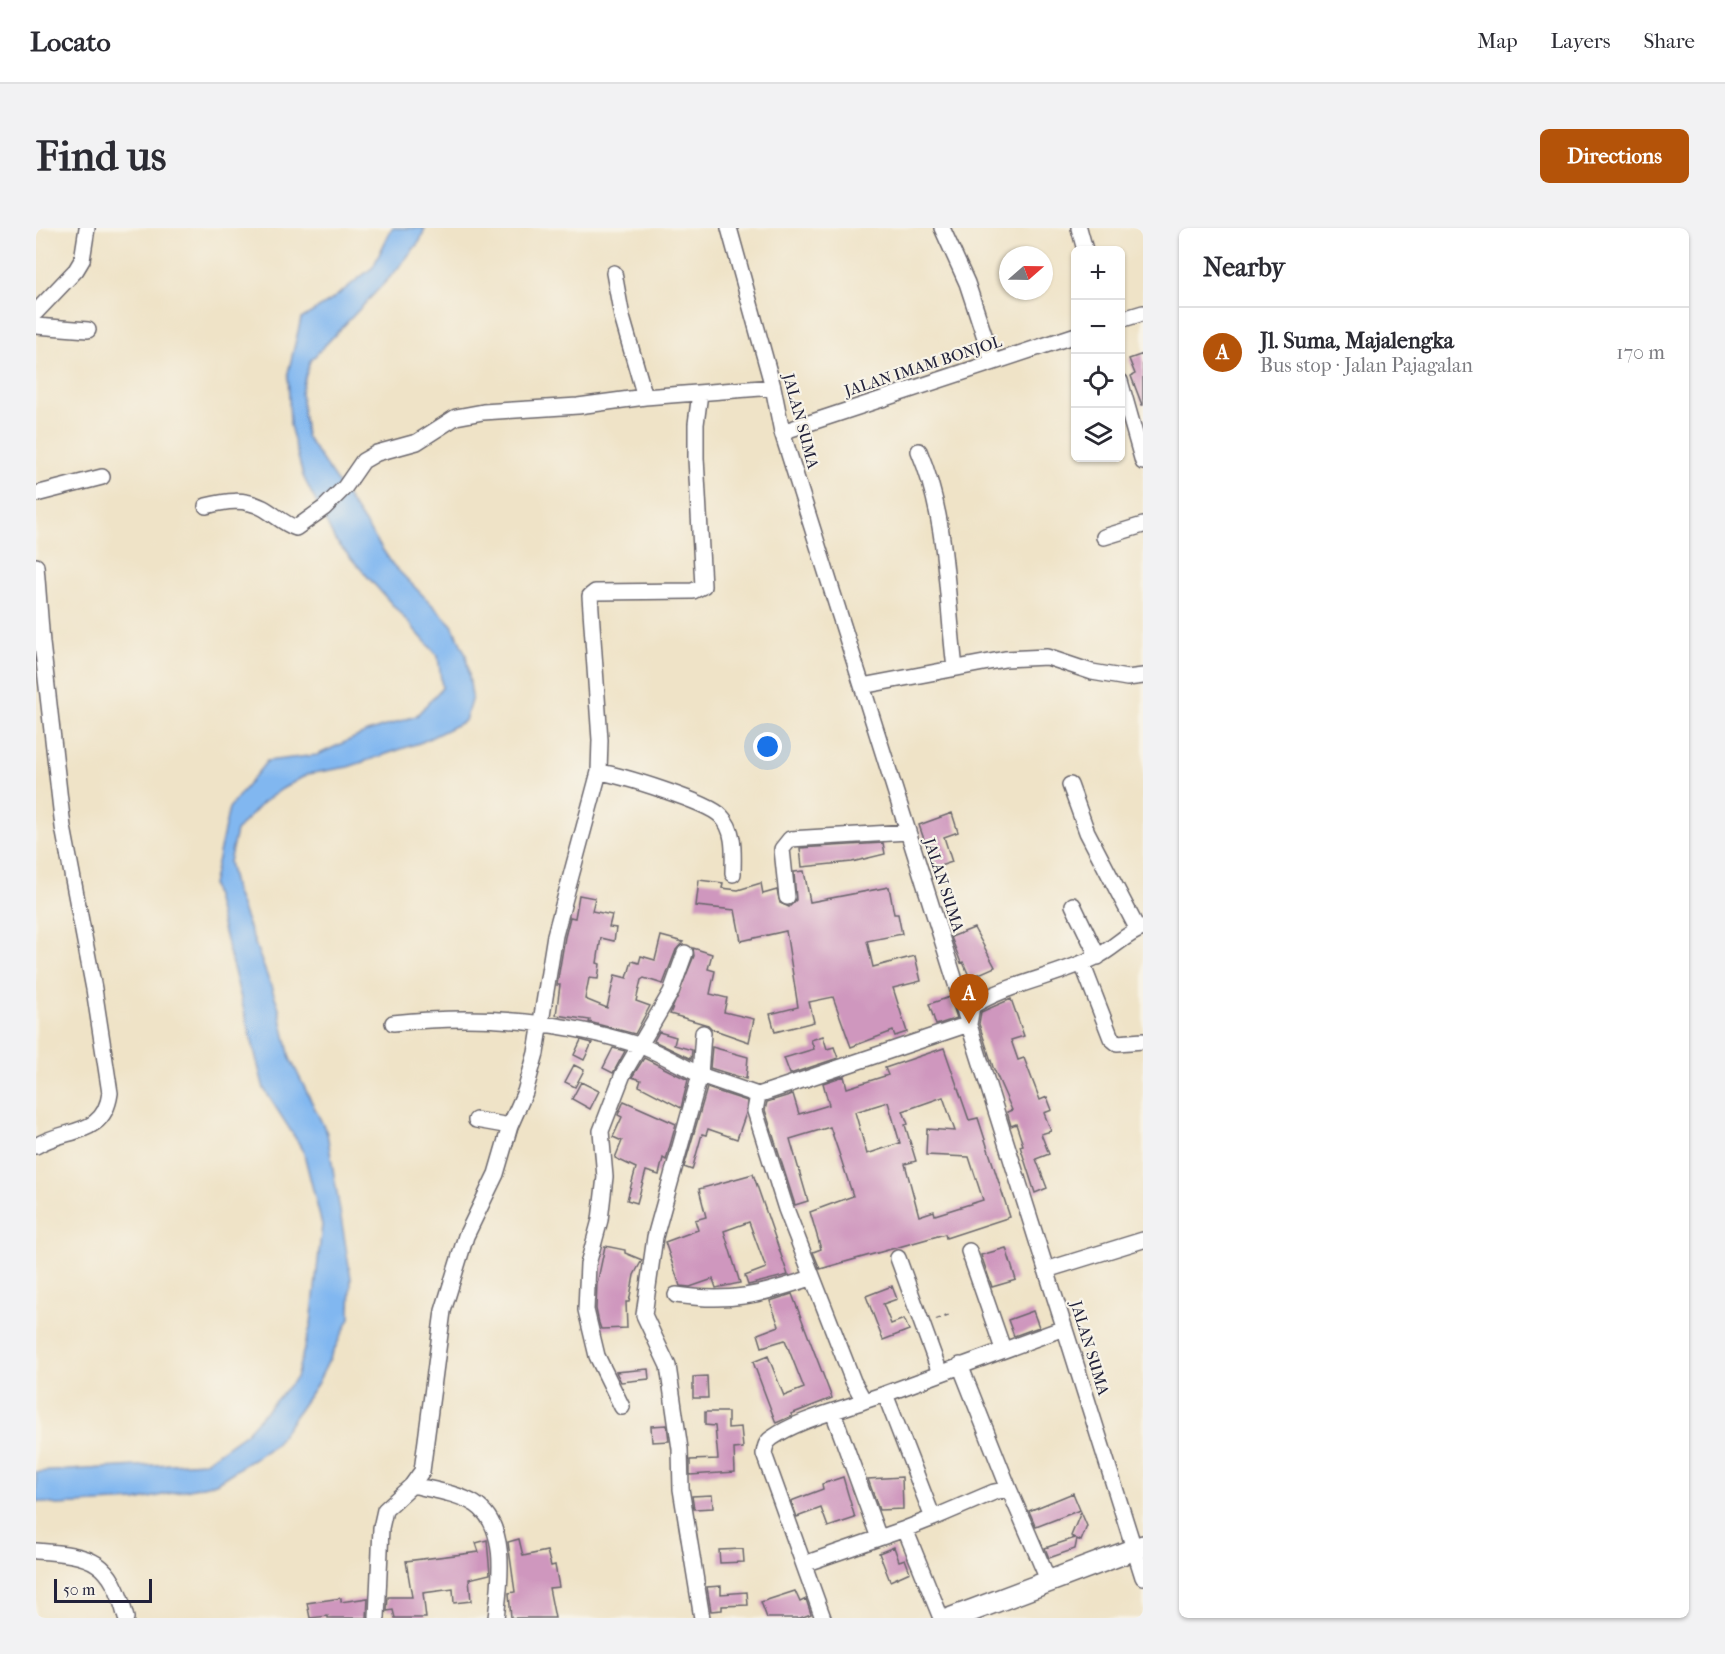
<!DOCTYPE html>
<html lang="en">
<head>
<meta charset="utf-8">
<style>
	:root { --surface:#fff; --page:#f2f2f3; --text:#2b2b33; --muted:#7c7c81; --line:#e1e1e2; --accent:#b45309 }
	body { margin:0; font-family:"IM FELL French Canon",serif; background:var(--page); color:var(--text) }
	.controls { position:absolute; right:18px; top:18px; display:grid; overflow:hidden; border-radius:9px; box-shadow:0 2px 4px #0004 }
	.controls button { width:54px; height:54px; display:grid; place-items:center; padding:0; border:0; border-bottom:2px solid var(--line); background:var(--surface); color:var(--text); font:30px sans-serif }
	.compass { position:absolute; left:963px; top:18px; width:54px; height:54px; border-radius:50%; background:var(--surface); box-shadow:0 2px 4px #0004; rotate:70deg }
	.scale { position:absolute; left:18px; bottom:15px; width:98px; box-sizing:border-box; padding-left:6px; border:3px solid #22223b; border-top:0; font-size:16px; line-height:21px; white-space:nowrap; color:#22223b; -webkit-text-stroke:4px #f7f3e8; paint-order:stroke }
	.you { position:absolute; left:732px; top:519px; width:21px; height:21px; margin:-15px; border:4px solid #fff; border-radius:50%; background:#1a73e8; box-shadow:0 0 0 9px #1a73e833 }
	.badge { display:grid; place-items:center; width:39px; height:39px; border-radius:50%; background:var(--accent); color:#fff; font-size:20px; font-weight:700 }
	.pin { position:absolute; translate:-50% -50px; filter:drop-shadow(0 2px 3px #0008) }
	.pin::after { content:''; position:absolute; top:32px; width:21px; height:18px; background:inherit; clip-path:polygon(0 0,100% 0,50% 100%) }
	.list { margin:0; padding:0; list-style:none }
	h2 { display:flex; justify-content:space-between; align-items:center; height:78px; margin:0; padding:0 24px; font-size:26px }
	h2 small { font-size:20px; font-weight:400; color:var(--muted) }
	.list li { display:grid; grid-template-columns:39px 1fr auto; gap:18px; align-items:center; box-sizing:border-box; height:90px; padding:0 24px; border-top:2px solid var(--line) }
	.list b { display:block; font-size:22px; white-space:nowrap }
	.list p { margin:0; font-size:20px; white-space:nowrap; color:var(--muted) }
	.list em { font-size:20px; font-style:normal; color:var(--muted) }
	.icon { flex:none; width:33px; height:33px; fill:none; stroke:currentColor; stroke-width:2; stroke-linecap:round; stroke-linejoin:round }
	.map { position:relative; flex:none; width:1107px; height:1390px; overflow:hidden; border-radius:9px }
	header { display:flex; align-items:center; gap:36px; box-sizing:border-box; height:84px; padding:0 30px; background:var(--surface); border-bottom:2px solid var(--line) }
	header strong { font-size:28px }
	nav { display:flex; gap:33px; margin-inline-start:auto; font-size:21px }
	.intro { display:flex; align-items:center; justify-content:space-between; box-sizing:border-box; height:144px; padding:0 36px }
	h1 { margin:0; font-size:42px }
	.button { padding:15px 27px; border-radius:9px; background:var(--accent); color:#fff; font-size:21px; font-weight:700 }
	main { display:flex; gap:36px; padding:0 36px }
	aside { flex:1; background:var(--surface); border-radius:9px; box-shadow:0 2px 4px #0004 }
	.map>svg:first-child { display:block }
</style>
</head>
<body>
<header>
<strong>Locato</strong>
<nav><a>Map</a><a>Layers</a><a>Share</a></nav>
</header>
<div class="intro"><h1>Find us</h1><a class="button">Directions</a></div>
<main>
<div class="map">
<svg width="1107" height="1390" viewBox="0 0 1107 1390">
	<rect width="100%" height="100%" fill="#f7f3e8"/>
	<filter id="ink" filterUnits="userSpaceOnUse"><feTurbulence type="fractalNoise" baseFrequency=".0167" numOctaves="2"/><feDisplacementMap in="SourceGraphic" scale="12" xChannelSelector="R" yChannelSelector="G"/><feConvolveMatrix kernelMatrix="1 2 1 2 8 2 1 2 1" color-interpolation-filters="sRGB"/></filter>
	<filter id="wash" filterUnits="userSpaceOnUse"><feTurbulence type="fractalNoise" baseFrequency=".008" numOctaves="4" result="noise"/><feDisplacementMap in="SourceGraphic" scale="24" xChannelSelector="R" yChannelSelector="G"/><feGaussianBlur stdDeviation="1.35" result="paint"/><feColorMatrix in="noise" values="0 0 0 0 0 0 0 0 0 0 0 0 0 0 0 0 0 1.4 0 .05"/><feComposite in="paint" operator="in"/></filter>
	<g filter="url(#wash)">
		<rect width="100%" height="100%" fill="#efe3c7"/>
		<path fill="#81b7f0" stroke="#526c96" stroke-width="1.5" d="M356,0H389L384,13L358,45L274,133L265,164L270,208L357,337L416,397L430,427L436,469L429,493L386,514L312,539L272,546L246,561L226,575L200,603L193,634L199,662L242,777L254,830L291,905L315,1050L314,1090L281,1156L239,1217L180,1255L100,1273L21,1277L0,1273V1244L169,1234L210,1205L260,1150L275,1096L286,997L267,922L228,861L176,657L193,580L231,533L281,527L331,504L380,488L406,460L402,428L299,312L267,248L254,197L252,145L265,91L294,73L337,39Z"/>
		<g id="blocks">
			<path fill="#cf97be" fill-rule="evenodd" d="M1107,126V177H1106L1095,148L1099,146L1093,131Z
				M916,585L922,604L908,609L916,634L898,640L883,597Z
				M847,615L849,626L816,634L766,639L764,620Z
				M768,643L774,674L853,659L858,686H862L866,706L831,713L837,739L879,728L885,753L857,760L871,804L859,808L857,803L815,819L797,769L773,774L778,794L739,804L734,786L762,779L750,703L705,713L699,682L660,678L663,652L687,655L686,660L702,662L725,655L727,666L741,662L744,675L753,679L760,672L758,644Z
				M543,667L559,670L556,683L576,687L573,699L580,700L578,713L565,710L561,735L564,736L562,751L553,750L549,771L571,780L579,747L591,750L596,733L603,735L605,728L619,732L625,708L647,714L640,722L627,756L608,750L605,752L600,773L614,778L599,806L553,794L554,792L520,787L524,757H521L529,709L534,689L539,690Z
				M938,700L959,739L934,750L927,734L925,735L915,709Z
				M657,720L676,726L672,741L679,743L674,766L691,770L688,784L718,791L713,814L676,801L672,797L634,786L658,728Z
				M914,769L921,790L900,797L893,776Z
				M975,771L988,808L975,812L982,832L988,830L1004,872L1011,869L1016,882L1008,885L1015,903L1005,906L1013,926L1000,931L1011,960L999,965L984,918L987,917L980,896L975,898L971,884L976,882L957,839L943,796L945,784Z
				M623,804L640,809L638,817L656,822L655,831L618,813Z
				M787,808L791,821L798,819L802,830L754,846L748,830L778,821L775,812Z
				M545,812L556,815L548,832L538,827Z
				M676,819L712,829L710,851L674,840Z
				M577,820L589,823L577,845L567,840Z
				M908,820L933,892L942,890L974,989L910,1010L909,1006L784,1041L777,1024L785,1021L774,984L817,968L805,931L794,899L754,911L772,973L759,977L729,882L731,874L757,866L763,886L793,877L787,855L808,848L811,860L852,847L849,840ZM907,869L919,903L891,901L890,927L933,929L947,972L899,987L898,983L883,988L869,936L880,933L869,897L872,896L867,883ZM852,874L864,915L831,926L819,884Z
				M608,830L652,852L645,880L603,858L605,852L596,849Z
				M538,837L548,842L539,859L529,854Z
				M545,854L563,863L554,881L536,871Z
				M671,860L711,873L710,885L701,911L672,901L670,907L666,906L656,942L648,939Z
				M588,873L640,896L630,932L627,930L623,947L610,943L601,975L591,972L600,940L579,930L586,913L577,909L586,889L582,887Z
				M717,946L752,1047L712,1057L709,1048L730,1040L713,994L688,1003L704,1055L680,1060L677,1051L654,1059L644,1058L629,1014L662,1002L659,992L670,989L663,961Z
				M569,1018L589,1022V1025L606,1032L598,1047L593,1074H590L591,1100L565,1101L563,1095L560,1081L561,1056Z
				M970,1020L980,1052L956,1059L945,1027Z
				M856,1058L861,1071L847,1076L855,1096L868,1091L873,1102L847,1112L830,1068Z
				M756,1066L796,1170L755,1186L756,1188L740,1195L717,1134L732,1128L748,1168L768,1160L749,1112L726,1119L722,1106L743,1098L734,1073Z
				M997,1083L1003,1099L978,1108L972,1092Z
				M612,1141L613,1151L585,1154L580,1144Z
				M671,1148L672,1170H657V1149Z
				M669,1184H692V1200L705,1199L707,1220L698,1221L699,1244L654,1247V1232L682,1231L679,1198L669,1197Z
				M631,1197L633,1213L616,1214L615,1198Z
				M807,1249L819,1290L792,1299L785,1280L761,1289L755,1273L787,1261L786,1256Z
				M866,1249L867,1281L843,1282L832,1251Z
				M1037,1265L1044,1282L1000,1299L993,1283Z
				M676,1267L677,1280L658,1281L656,1268Z
				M1045,1284L1051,1298L1045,1313L1041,1311L1039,1321L1013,1330L1009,1320L1039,1310L1035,1308Z
				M483,1311L487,1328L511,1323L515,1338L519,1337L523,1359L513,1360L519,1390H475L473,1365L479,1364L472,1314Z
				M451,1312L454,1346L433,1351L435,1373L418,1375L417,1361L387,1365L390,1390H359L357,1382L351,1383L352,1369H376L370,1333L443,1324L440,1315Z
				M858,1319L863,1333L869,1331L874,1344L854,1353L843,1325Z
				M707,1321L708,1334L684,1335L683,1322Z
				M685,1358V1366L711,1364L712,1377L686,1378V1382L675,1383L671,1359Z
				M759,1363L764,1374L770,1371L775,1386L764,1390H731L725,1374Z
				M305,1370V1374L332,1370L331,1390H292V1388L274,1390L271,1375Z"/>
		</g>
	</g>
	<g filter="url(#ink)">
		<use href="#blocks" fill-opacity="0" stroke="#6a666c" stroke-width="1.5"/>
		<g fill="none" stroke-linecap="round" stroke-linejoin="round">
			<g stroke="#6a666c" stroke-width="18">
				<path id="street" d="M693,0L737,159L746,204L1107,1349
					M906,0L931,55L957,134
					M1043,0L1049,22
					M578,45L586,89L609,169L737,159
					M0,84L40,42L46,32L51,0
					M1084,92L1107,85
					M0,98L52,102
					M1084,153L1107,234
					M746,204L1040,107
					M883,223C912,292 910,367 919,440
					M0,266L66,249
					M170,278C190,273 208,270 227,280C238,286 248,296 260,300L288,280L309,259L327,233L341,225L381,214L420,189L447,184L542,178L609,169
					M1068,309L1107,297
					M0,338L6,415L27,599L58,761L74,865C68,910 30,899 0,918
					M826,458L969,431L1011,429L1056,444L1091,450L1107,448
					M563,544L564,512L554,368L559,364L657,363L667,358L660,230V196L664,165
					M1034,557L1051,604L1102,702
					M751,669L746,621L754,611L872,604
					M1037,677L1062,729
					M1046,735L1075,810L1081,815L1107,813
					M357,795C439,786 523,792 602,817C623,824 644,837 664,847L667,805
					M722,867L719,883L750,981L817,1153L828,1173L849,1166L897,1290L869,1301L905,1390
					M440,892L474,898
					M933,1023L967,1121
					M862,1030L904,1145
					M1010,1042L1107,1012
					M640,1067C695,1075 724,1067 775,1050
					M924,1137L973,1261
					M849,1166L1028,1100
					M586,1179L561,1128L550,1082L552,1036L564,992L569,949L565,903L587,846L635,764L649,725
					M797,1184L843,1310
					M376,1257C397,1262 421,1265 439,1276C473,1298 464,1355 460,1390
					M897,1290L958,1264L973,1261L1013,1354
					M0,1323C58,1327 75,1332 90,1390
					M768,1336L869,1301
					M341,1390L345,1300L349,1282L376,1257L386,1243L407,1083L430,1008L460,946L474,898L489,864L500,825L519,707L563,544C584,547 672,574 685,588C700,603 697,627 697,646
					M666,1390L645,1261L644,1221L632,1138L608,1087L619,1009L664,847L722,867L933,796L936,778C974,755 1019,749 1060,729C1076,722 1090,705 1107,700
					M787,1390L728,1226C729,1219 730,1214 736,1210C760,1193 800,1183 828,1173"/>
			</g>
			<g stroke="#6a666c" stroke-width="24">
				<path id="secondary" d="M916,1390L1107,1318"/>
			</g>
			<path stroke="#6a666c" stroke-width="2" stroke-dasharray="4.5 4.5" stroke-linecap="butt" d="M900,1092L917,1086"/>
			<use href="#street" stroke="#fff" stroke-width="15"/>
			<use href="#secondary" stroke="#fff" stroke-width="21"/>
		</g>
	</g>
	<g text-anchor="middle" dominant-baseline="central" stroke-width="4.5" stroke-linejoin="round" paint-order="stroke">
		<g font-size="16" fill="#22223b" stroke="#f7f3e8">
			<text transform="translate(887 138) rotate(-18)">JALAN IMAM BONJOL</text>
			<text transform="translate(765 193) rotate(75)">JALAN SUMA</text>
			<text transform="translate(908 657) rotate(72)">JALAN SUMA</text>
			<text transform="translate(1054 1120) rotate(73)">JALAN SUMA</text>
		</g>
	</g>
</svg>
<div class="controls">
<button>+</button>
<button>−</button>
<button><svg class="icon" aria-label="locate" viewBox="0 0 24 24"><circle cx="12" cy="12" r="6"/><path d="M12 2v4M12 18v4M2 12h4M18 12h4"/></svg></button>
<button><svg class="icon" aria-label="layers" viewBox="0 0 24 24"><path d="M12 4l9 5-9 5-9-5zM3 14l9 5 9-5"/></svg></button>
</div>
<svg class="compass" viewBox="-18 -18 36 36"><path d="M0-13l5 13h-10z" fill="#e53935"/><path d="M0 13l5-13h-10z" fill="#7c7c81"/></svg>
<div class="scale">50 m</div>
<div class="you"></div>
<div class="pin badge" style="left:933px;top:796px">A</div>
</div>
<aside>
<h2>Nearby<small></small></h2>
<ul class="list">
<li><span class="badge">A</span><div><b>Jl. Suma, Majalengka</b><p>Bus stop · Jalan Pajagalan</p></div><em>170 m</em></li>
</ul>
</aside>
</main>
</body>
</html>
